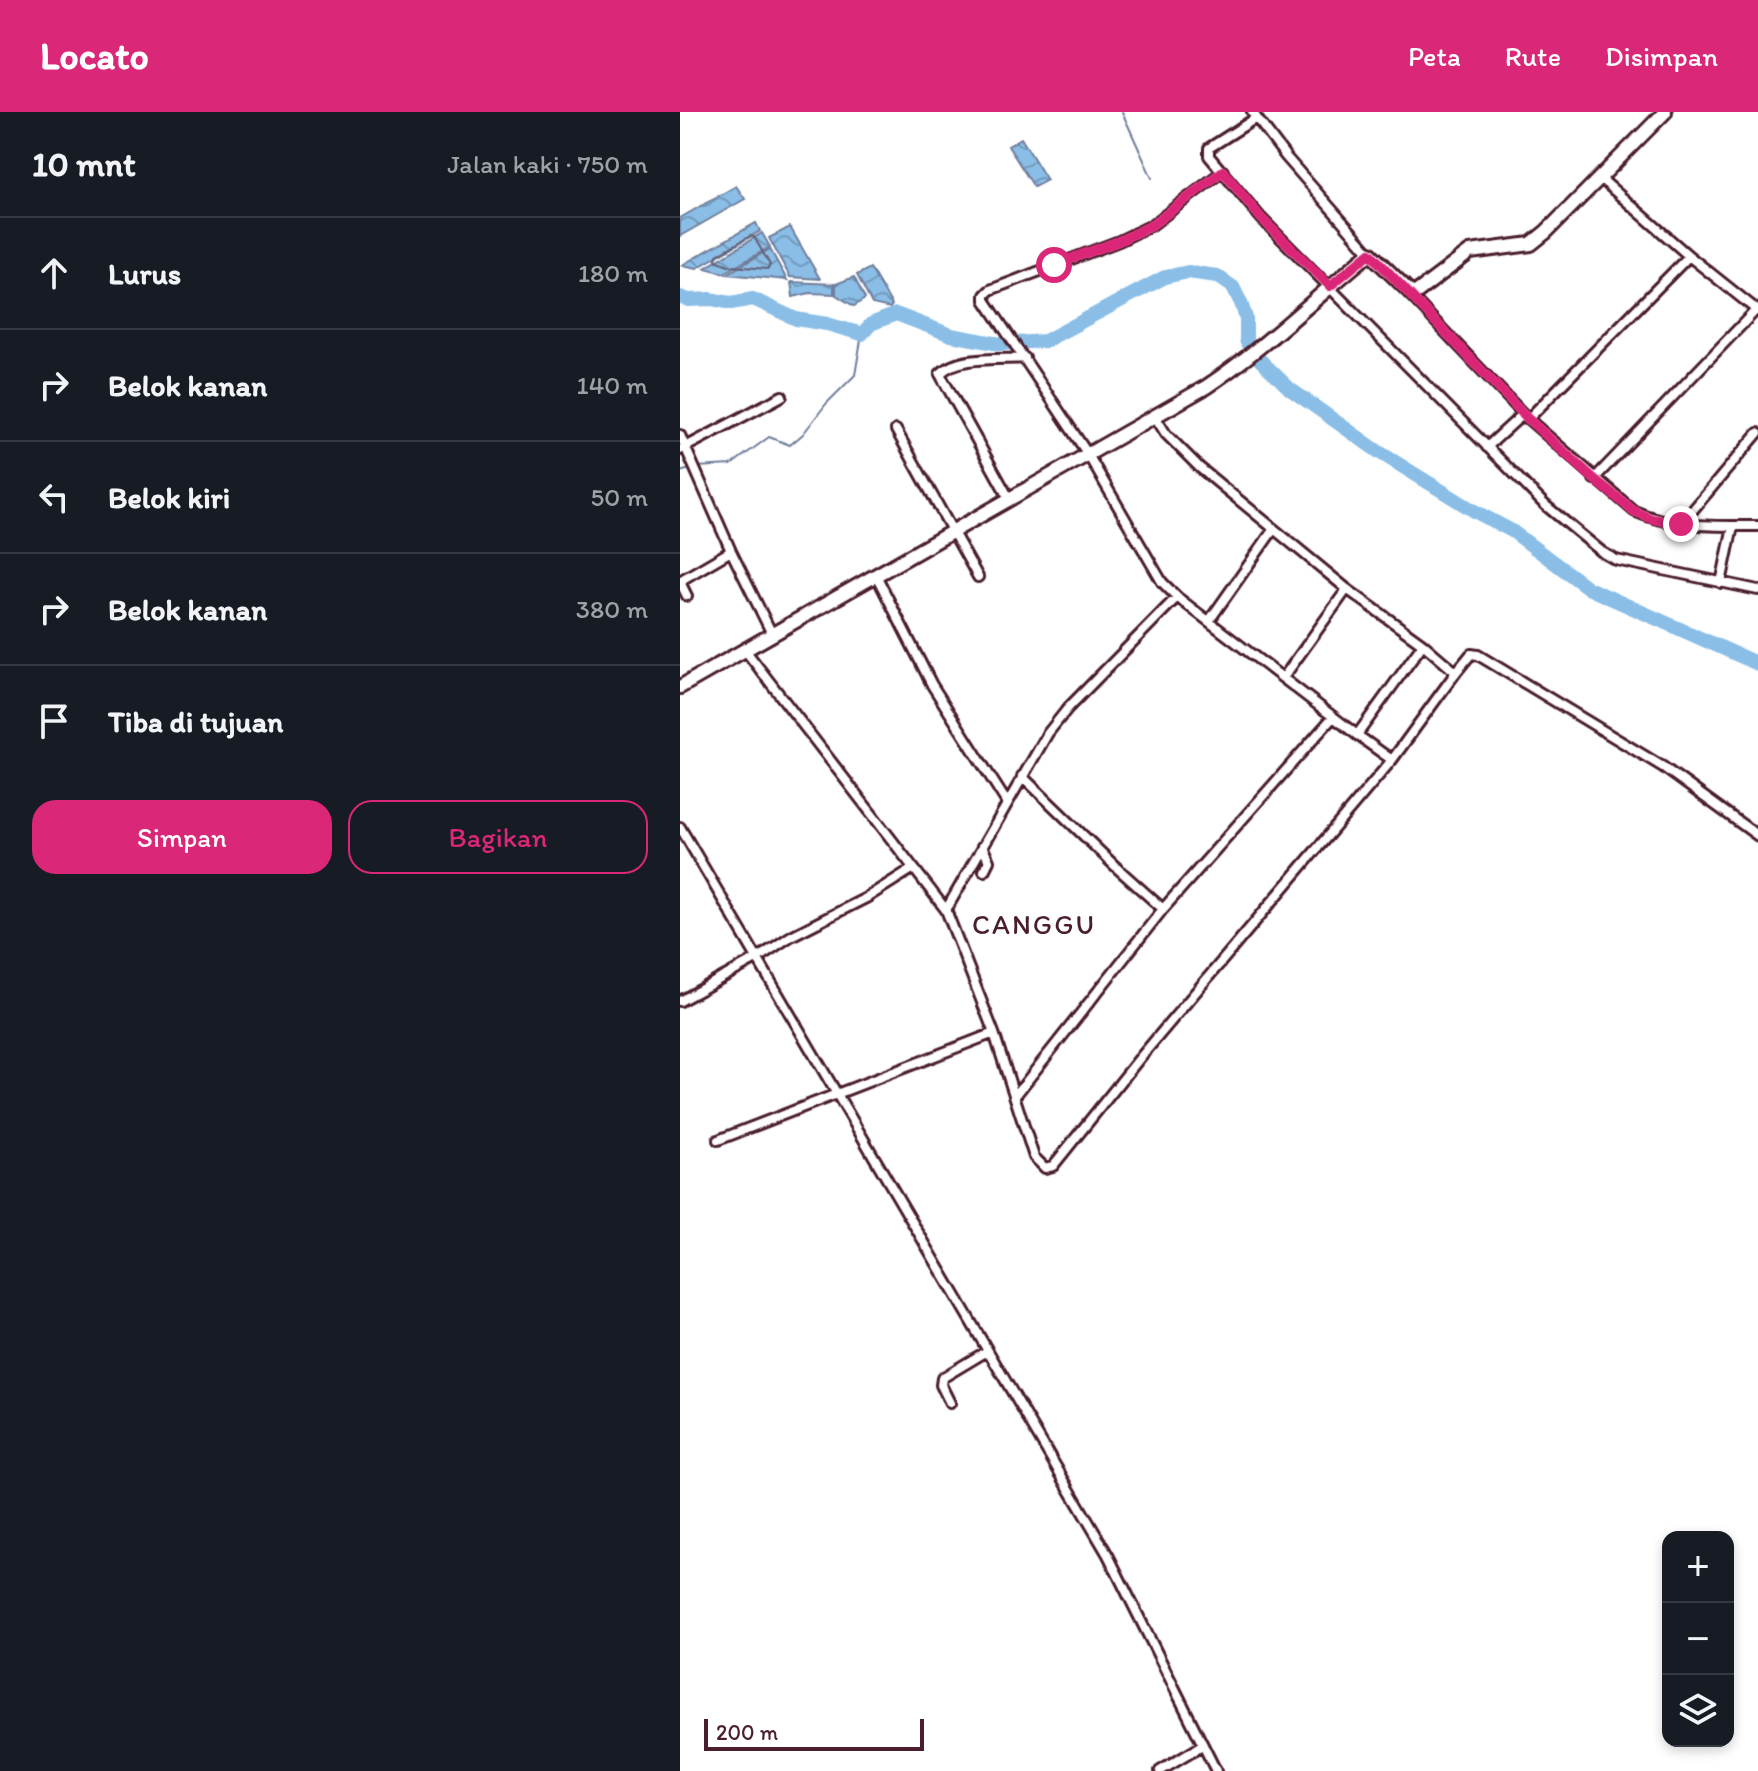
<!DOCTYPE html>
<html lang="id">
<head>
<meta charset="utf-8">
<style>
	:root { --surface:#171b24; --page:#242831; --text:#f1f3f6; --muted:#9ea1a6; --line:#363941; --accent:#db2777 }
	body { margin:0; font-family:Itim,sans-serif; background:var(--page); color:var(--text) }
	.controls { position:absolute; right:24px; bottom:24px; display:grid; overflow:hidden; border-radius:16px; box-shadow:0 4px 12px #0003 }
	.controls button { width:72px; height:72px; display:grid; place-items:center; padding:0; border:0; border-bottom:2px solid var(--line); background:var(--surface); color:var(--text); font:40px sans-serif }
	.scale { position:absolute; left:24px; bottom:20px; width:220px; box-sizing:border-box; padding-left:8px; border:4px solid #4a1f2b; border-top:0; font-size:22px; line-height:28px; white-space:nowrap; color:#4a1f2b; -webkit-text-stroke:6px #fff; paint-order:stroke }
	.stop { position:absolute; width:24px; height:24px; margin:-18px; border:6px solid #db2777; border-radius:50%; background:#fff }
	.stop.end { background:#db2777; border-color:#fff; box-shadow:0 2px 8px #0008 }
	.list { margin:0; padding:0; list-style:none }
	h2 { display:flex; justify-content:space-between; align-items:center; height:104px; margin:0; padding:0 32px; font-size:34px }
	h2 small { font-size:26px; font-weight:400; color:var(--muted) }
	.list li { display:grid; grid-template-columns:52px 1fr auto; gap:24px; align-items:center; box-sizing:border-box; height:112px; padding:0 32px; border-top:2px solid var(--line) }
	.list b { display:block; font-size:30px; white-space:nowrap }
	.list em { font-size:26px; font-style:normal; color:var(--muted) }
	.actions { display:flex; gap:16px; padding:24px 32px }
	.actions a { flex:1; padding:18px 0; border:2px solid var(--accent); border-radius:24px; text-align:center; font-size:28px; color:var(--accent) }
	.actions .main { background:var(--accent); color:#fff }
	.icon { flex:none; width:44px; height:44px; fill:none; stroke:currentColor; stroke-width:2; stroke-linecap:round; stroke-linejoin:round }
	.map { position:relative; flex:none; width:1078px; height:1659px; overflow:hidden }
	header { display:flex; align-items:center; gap:48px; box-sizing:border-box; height:112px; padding:0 40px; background:var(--accent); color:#fff }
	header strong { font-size:38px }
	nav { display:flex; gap:44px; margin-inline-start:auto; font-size:28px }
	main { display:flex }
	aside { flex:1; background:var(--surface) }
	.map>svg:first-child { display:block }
</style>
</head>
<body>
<header>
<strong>Locato</strong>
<nav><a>Peta</a><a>Rute</a><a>Disimpan</a></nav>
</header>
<main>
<aside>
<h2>10 mnt<small>Jalan kaki · 750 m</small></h2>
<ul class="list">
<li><svg class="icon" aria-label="ahead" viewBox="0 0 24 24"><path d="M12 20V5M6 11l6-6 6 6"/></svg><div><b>Lurus</b></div><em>180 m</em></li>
<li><svg class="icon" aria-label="right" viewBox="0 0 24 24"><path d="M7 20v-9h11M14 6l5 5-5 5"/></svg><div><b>Belok kanan</b></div><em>140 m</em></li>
<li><svg class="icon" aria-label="left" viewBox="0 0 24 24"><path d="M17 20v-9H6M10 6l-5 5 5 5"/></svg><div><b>Belok kiri</b></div><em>50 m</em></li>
<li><svg class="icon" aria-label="right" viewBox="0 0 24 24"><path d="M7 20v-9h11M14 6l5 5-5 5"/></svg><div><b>Belok kanan</b></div><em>380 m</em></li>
<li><svg class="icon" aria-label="arrive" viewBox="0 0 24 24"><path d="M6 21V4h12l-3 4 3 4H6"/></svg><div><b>Tiba di tujuan</b></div></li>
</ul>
<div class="actions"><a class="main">Simpan</a><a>Bagikan</a></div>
</aside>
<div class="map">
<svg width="1078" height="1659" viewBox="0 0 1078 1659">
	<defs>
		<pattern id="water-waves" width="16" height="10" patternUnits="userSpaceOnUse" patternTransform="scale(2)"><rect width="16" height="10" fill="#8abee7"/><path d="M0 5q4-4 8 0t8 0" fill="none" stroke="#739abb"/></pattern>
	</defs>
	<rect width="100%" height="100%" fill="#fff"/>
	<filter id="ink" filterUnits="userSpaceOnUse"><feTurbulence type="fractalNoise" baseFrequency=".0125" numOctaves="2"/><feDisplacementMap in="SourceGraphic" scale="16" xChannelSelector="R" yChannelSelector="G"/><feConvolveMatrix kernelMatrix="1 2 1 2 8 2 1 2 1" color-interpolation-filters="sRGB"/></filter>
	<g filter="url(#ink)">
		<path fill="url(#water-waves)" stroke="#707e9c" stroke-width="2" d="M341,26L367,68L354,75L328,34Z
			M56,74L65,87L0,124V106Z
			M76,111L80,119L17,156L2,153Z
			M110,115L140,167L110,165L89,126Z
			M82,121L90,135L44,161L25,156Z
			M90,137L107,168L47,162Z
			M190,156L212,193L210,196L192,192L177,163Z
			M174,165L185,187L174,194L156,183V172Z
			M111,170L154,172V182L130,181L113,185Z"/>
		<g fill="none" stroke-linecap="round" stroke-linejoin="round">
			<path stroke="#645f76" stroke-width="2" d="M70,124L74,125L90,153L88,157L51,154L36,148L37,143Z"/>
			<path stroke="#707e9c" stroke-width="2" d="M442,0L472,66
				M16,355L51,353L89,325L110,333L123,322L146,292L175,263L182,222
				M0,360L10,357"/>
			<path stroke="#8abee7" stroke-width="14" d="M0,185L9,188L31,187L51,191L73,187L116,207L147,212L182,222L191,212L216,202L271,223L320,232L365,229L485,165L508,160L537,164L553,175L561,191L566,206V228L570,238L610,277L699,340L796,400L832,419L908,476L1078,552"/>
			<g stroke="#4a1f2b" stroke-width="14">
				<path id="street" d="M572,0L606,45L690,141
					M576,6L529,36V44L581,106L865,393L922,440L936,448L1078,478
					M543,59L472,113L439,129L310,178L305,183V188L407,341L482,470L497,485L677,623L743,532
					M920,66L1009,144L1078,199
					M730,183L848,307L954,399C992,416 1037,414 1078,414
					M474,303L486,322L520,356L667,477L743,532L772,557L777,559L791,542L798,543L983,655L1078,724
					M848,307L1009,144
					M216,318L298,465
					M0,323L51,439L92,522
					M807,335L843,302
					M0,338L102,284
					M914,367L1076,198
					M330,388L260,262C277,243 321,248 345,246
					M1001,412L1078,321
					M196,463L252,573L327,691
					M1041,471L1053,414
					M7,484L1,472L3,467L51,439
					M529,509L593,418
					M65,538L266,798L314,921L354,1045L365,1056L373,1054L459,947L712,648L777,559
					M603,566L667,477
					M677,623L712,648
					M342,664L436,755L483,797
					M0,715L428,1443L536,1659
					M302,734L309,749L304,759
					M266,798L368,621L388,596L497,485
					M0,889L78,846L111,824L186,786L232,757
					M335,984L483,797L653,605
					M38,1028L314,921
					M270,1291L261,1273L262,1266L307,1239
					M480,1659L522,1634"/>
			</g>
			<g stroke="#4a1f2b" stroke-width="18">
				<path id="secondary" d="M0,575L526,275C584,236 635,186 690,141L733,183L790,140L851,132L866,120L985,0"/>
			</g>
			<use href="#street" stroke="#fff" stroke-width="8"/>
			<use href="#secondary" stroke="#fff" stroke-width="12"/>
		</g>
	</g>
	<g fill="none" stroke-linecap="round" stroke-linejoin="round" filter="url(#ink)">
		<path stroke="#db2777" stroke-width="10" d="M374,153L439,129L472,113L543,59L581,106L650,174L690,141L848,307L914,367L954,399L972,407L1001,412"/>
	</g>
	<g text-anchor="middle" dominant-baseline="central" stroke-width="6" stroke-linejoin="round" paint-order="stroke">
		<g font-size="28" letter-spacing="2" fill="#4a1f2b" stroke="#fff">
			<text x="354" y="812">CANGGU</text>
		</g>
	</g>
</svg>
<div class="controls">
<button>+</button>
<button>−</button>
<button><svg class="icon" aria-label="layers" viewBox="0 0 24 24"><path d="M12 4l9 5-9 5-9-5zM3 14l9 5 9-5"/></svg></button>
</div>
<div class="scale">200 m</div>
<div class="stop" style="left:374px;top:153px"></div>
<div class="stop end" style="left:1001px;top:412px"></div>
</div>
</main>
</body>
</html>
